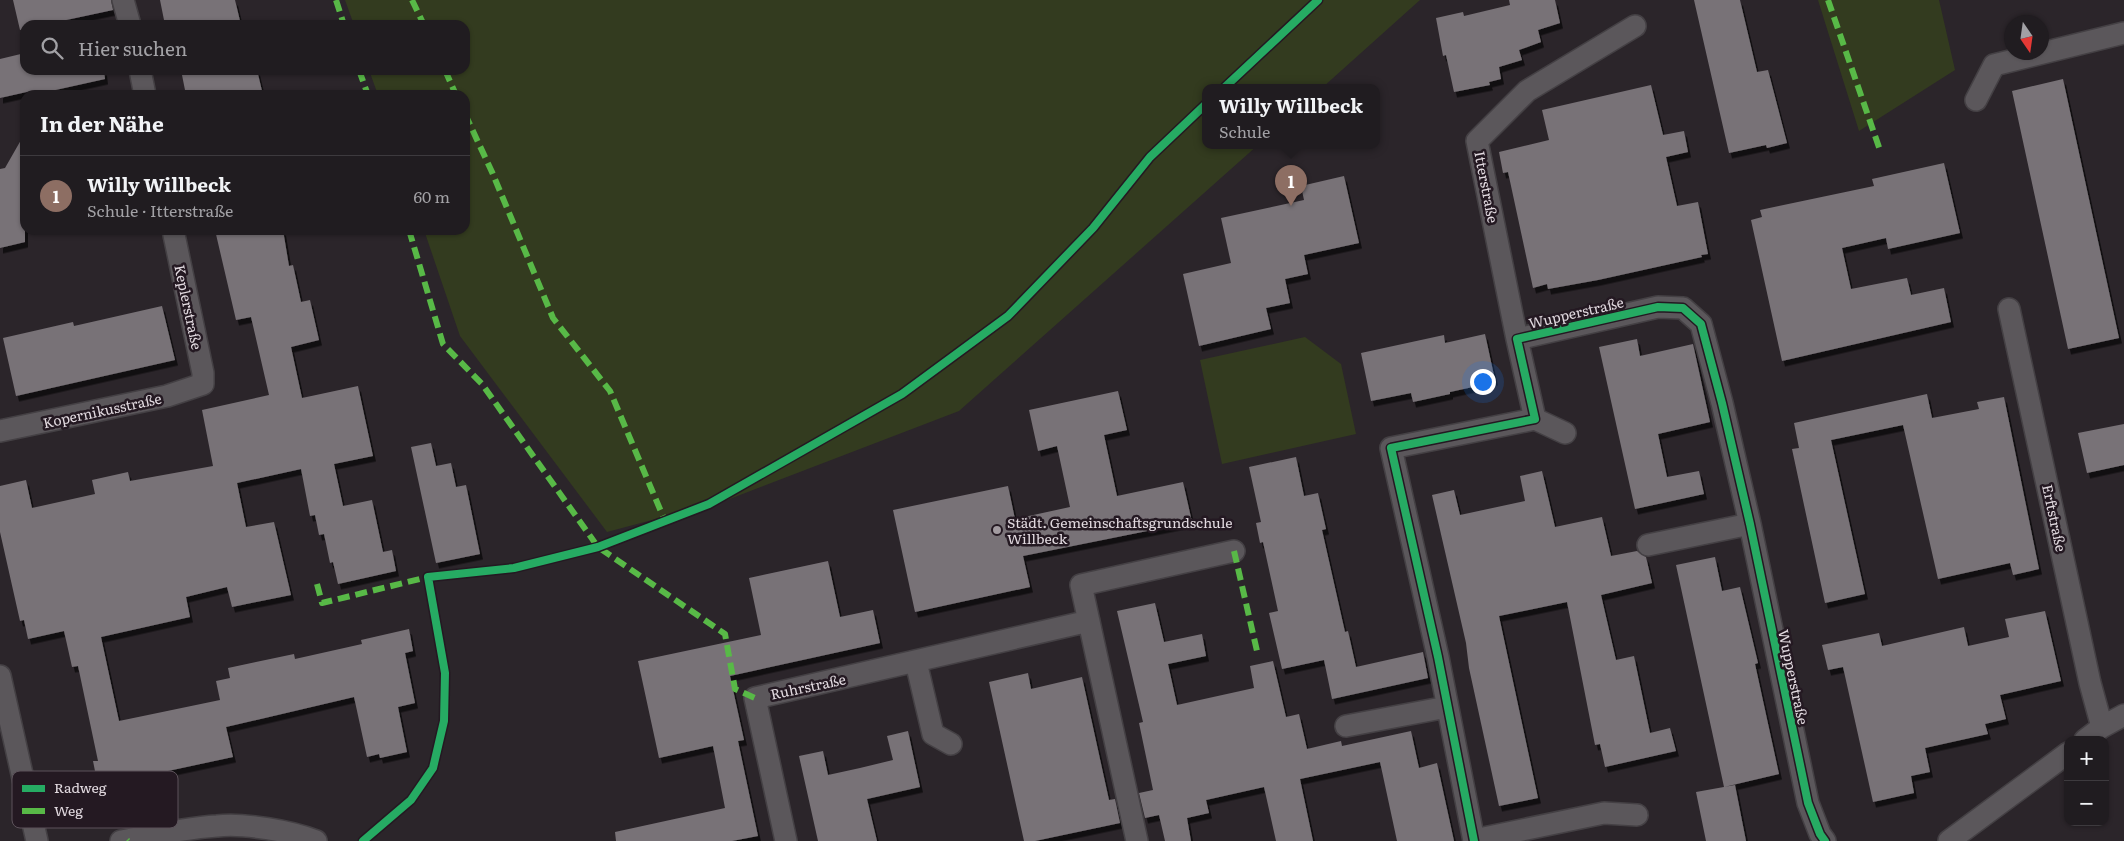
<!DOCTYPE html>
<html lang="de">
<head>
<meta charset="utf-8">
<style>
	:root { --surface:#201c20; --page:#282529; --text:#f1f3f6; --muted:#a2a1a5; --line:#3d3a3e; --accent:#0f766e }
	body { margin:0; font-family:Literata,serif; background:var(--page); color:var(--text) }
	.controls { position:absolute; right:15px; bottom:15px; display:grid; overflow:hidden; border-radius:10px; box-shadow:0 1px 4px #0004 }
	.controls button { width:45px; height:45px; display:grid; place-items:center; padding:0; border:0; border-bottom:1px solid var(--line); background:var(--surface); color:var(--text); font:25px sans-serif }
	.compass { position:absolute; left:2004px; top:15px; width:45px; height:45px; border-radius:50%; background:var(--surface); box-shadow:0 1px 4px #0004; rotate:167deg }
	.you { position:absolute; left:1482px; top:381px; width:18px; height:18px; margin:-12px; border:4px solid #fff; border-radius:50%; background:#1a73e8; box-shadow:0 0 0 8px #1a73e833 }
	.badge { display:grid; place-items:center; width:32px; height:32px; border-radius:50%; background:var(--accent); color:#fff; font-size:16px; font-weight:700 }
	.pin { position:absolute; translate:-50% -41px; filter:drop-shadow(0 1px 2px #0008) }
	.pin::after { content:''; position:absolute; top:26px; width:18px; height:15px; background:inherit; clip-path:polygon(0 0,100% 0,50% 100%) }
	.popup { position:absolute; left:1202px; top:84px; width:178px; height:65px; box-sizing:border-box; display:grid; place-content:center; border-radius:10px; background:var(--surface); filter:drop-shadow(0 1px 4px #0005); font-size:16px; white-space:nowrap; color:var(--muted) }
	.popup b { font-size:19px; color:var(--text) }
	.popup::after { content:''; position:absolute; left:50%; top:100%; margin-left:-10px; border:10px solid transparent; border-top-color:var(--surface) }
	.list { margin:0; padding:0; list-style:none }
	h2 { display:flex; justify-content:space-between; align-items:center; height:65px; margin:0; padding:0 20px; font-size:21px }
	h2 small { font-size:16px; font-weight:400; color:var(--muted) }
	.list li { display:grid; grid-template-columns:32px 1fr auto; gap:15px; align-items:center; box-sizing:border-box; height:80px; padding:0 20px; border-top:1px solid var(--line) }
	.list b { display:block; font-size:19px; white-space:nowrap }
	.list p { margin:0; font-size:16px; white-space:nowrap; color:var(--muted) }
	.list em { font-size:16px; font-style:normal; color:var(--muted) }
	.icon { flex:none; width:28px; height:28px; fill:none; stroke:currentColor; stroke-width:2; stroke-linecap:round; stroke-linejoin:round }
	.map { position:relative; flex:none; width:2124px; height:841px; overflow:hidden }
	.search { position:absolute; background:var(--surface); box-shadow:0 1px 4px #0004; left:20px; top:20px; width:450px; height:55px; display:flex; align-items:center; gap:12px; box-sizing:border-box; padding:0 18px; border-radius:15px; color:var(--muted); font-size:19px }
	.panel { position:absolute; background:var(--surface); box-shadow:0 1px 4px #0004; left:20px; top:90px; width:450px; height:145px; border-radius:15px }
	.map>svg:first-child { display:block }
</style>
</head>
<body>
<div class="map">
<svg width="2124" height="841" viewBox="0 0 2124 841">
	<defs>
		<filter id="shadow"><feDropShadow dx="3" dy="5.5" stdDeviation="0" flood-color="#0009"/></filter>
	</defs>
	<rect width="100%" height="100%" fill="#2b252a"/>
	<path fill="#333b1f" d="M345,0H1420L1323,87H1206V145H1258L959,411L727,500L607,532L460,336L424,230H465V95H378L369,70H465V25H354Z
		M1818,0H1939L1955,70L1859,131Z
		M1305,337L1341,364L1356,434L1222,464L1200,360Z"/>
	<path fill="#787277" filter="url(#shadow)" d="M13,0H111L113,10L43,25H25V29L20,30Z
		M160,0H235L241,25H165Z
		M1509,0H1555L1560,23L1538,30L1541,42L1519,50L1522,60L1499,67L1501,79L1489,82L1490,85L1454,92L1446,55L1443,56L1436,18L1463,12L1464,16L1510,5Z
		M1694,0H1740L1757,72L1768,70L1787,143L1767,148L1766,145L1729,153Z
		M25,53V70H104L105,79L33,95L31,91L0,98V59Z
		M181,70H257L263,95H186Z
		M2063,79L2119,338L2068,349L2012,91Z
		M1651,85L1663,135L1684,131L1688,152L1666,157L1677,206L1698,202L1708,254L1701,255L1702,257L1598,280L1548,289L1547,284L1533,288L1508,172L1503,173L1499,152L1549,140L1542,110Z
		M25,133V242L0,248V169L5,168Z
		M1944,163L1960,233L1888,249L1886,238L1842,248L1851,289L1907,278L1911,295L1944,288L1951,322L1782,361L1751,220L1762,217L1760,210L1874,186L1872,179Z
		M1344,176L1359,243L1304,255L1308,274L1285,279L1290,303L1266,308L1271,329L1199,346L1183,274L1231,263L1221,218L1304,200L1301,186Z
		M215,230H283L289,266L293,265L301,302L310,300L319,340L291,347L302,398L358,386L373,456L334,464L343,506L372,500L383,552L392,550L396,571L338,584L333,562L330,563L324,534L319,535L315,515L310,516L301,469L237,483L246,527L274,522L291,595L232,607L227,587L186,597L190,617L101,637L119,721L220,700L216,681L230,678L228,668L294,654L295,659L362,644L361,640L409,629L413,651L405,653L415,703L398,707L407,752L380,758L379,754L367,757L354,697L226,727L233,757L98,786L93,761H98L78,666L72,667L64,631L28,639L24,620L20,621L0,532V486L26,480L32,508L95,494L92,480L128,472L130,481L213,466L202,410L269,395L251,317L236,320Z
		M162,306L175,360L16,396L3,338L73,322L74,326Z
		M1485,334L1495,380L1482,383V385L1450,392V394L1413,402L1411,393L1371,401L1361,353L1444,335L1445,343Z
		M1637,339L1640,356L1693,344L1710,422L1658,434L1667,477L1699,471L1704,494L1635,509L1599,347Z
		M1118,391L1127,430L1104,435L1117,496L1183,482L1192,522L1023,556L1030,587L915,612L893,510L1008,486L1015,519L1070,507L1057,446L1038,451L1029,410Z
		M1927,394L1932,418L1979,409L1977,402L2004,397L2039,569L2013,575L2010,563L1938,579L1903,425L1831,440L1865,594L1825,603L1792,449L1799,448L1794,423Z
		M2124,424V465L2087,473L2078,433Z
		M431,443L436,466L451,463L456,487L466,485L480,554L436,563L411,447Z
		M1296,457L1304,496L1318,493L1326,529L1322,530L1345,632L1348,631L1356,667L1423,652L1428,678L1332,699L1324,660L1282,669L1269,613L1278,611L1263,542L1260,543L1256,523L1261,522L1249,467Z
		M1542,471L1555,527L1602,517L1611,556L1637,551L1646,557L1652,583L1601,595L1616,660L1634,656L1650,733L1670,728L1676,751L1605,767L1600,744L1595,745L1567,602L1499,616L1538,798L1499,806L1469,668L1466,643L1432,495L1454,490L1460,515L1525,501L1520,476Z
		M1715,557L1722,591L1740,587L1758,663L1755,664L1779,774L1724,787L1676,565Z
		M828,561L840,617L873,610L880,643L730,676L744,740L738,741L758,836L732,841H616L615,832L725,808L713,746L659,758L638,661L761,635L749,578Z
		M1155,603L1164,642L1202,634L1206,656L1168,664L1177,705L1254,688L1250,666L1273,661L1286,717L1299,714L1307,749L1341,741L1342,746L1411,731L1419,768L1437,763L1454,841H1397L1380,762L1300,779L1313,841H1276L1264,787L1206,800L1209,813L1187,818L1191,841H1165L1159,815L1145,818L1139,793L1153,790L1139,723L1143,722L1117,611Z
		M2045,611L2061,681L2000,695L2006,719L1985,724L1988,734L1925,748L1930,772L1911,776L1914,793L1873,802L1843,667L1828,670L1822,645L1879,633L1882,646L1964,627L1968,646L2009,637L2005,619Z
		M1028,673L1031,689L1082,677L1109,800L1115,799L1120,823L1035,841H1024L989,682Z
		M908,731L920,787L867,799L877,841H818L799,756L823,751L828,775L860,768L893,760L887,736Z
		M1735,785L1746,841H1706L1696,792Z"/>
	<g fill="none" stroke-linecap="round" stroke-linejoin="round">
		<g stroke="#444044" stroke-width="24">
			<path id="street" d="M123,0L130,25
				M140,70L145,95
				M1976,100L1994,65L2124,33
				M2009,309L2090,683L2102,727
				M1517,339L1477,141L1527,91L1635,26
				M1535,419L1565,433
				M0,431L167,396L203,384V373L173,230
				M1648,545L1750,524
				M916,662L933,734L951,744
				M0,676L37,841
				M1346,726L1447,707
				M2085,740L2102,727L2124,715
				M1474,840L1604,813L1637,815
				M121,841C152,835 185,828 217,826C244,823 291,831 316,841
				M786,841L755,698L1089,621
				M1137,841L1081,585L1234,551
				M1474,841L1438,657L1391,448L1535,419L1517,339L1658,307L1683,308L1701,324L1722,403L1750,524L1808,803L1820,834L1825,841
				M1949,841L2068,753"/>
		</g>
		<use href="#street" stroke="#5b575b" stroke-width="21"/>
		<path stroke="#58b947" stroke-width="6" stroke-dasharray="12 6" stroke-linecap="butt" d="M336,0L344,25
			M412,0L424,25
			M1828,0L1881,153
			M359,70L368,95
			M445,70L456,95
			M465,114L492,172L553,318L610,391L665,521
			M409,230L443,344L482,384L598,547L725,634L735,689L755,698
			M1234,551L1257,651
			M317,584L322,603L428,577
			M127,840L128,841"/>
		<g stroke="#241922" stroke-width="11">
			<path id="cycleway" d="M1225,87L1318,0
				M363,841L411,800L433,768L444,721L445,673L428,577L514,568L598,547L709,504L902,394L1008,316L1093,228L1150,157L1206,104
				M1474,841L1438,657L1391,448L1535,419L1517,339L1658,307L1683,308L1701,324L1722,403L1750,524L1808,803L1820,834L1825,841"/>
		</g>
		<use href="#cycleway" stroke="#26ab63" stroke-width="8"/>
	</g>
	<circle fill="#a29ba0" stroke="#241922" stroke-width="2" cx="997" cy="530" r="5"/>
	<g text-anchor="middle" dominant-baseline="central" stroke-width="5" stroke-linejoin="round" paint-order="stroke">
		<g font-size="14" fill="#e2dae0" stroke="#241922">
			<text transform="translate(1487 187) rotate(79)">Itterstraße</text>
			<text transform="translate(189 307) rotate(78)">Keplerstraße</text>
			<text transform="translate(1576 312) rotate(-13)">Wupperstraße</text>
			<text transform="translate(102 410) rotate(-12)">Kopernikusstraße</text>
			<text transform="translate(2055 518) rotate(78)">Erftstraße</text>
			<text transform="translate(1794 677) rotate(78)">Wupperstraße</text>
			<text transform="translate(808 686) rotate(-12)">Ruhrstraße</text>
		</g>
		<g font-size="14" fill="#e2dae0" stroke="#241922" text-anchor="start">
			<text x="1007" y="522">Städt. Gemeinschaftsgrundschule<tspan x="1007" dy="16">Willbeck</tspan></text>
		</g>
	</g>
	<rect x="12" y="771" width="166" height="57" rx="8" fill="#241922" stroke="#5d535b" stroke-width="1"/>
	<rect x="22" y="785" width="23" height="7" fill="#26ab63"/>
	<rect x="22" y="808" width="23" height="6" fill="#58b947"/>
	<g font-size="14" fill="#e2dae0">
		<text x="54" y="793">Radweg</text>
		<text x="54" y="816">Weg</text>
	</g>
</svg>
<div class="controls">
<button>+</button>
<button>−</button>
</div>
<svg class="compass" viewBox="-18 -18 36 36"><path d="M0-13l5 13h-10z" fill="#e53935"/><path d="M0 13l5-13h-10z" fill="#a2a1a5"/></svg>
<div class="you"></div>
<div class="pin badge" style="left:1291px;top:206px;background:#8d6e63">1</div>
<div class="popup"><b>Willy Willbeck</b>Schule</div>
<div class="search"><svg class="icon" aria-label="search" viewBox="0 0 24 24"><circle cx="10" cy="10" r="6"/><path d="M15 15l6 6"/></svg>Hier suchen</div>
<section class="panel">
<h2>In der Nähe<small></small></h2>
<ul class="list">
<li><span class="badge" style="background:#8d6e63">1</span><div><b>Willy Willbeck</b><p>Schule · Itterstraße</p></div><em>60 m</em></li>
</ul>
</section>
</div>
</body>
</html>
